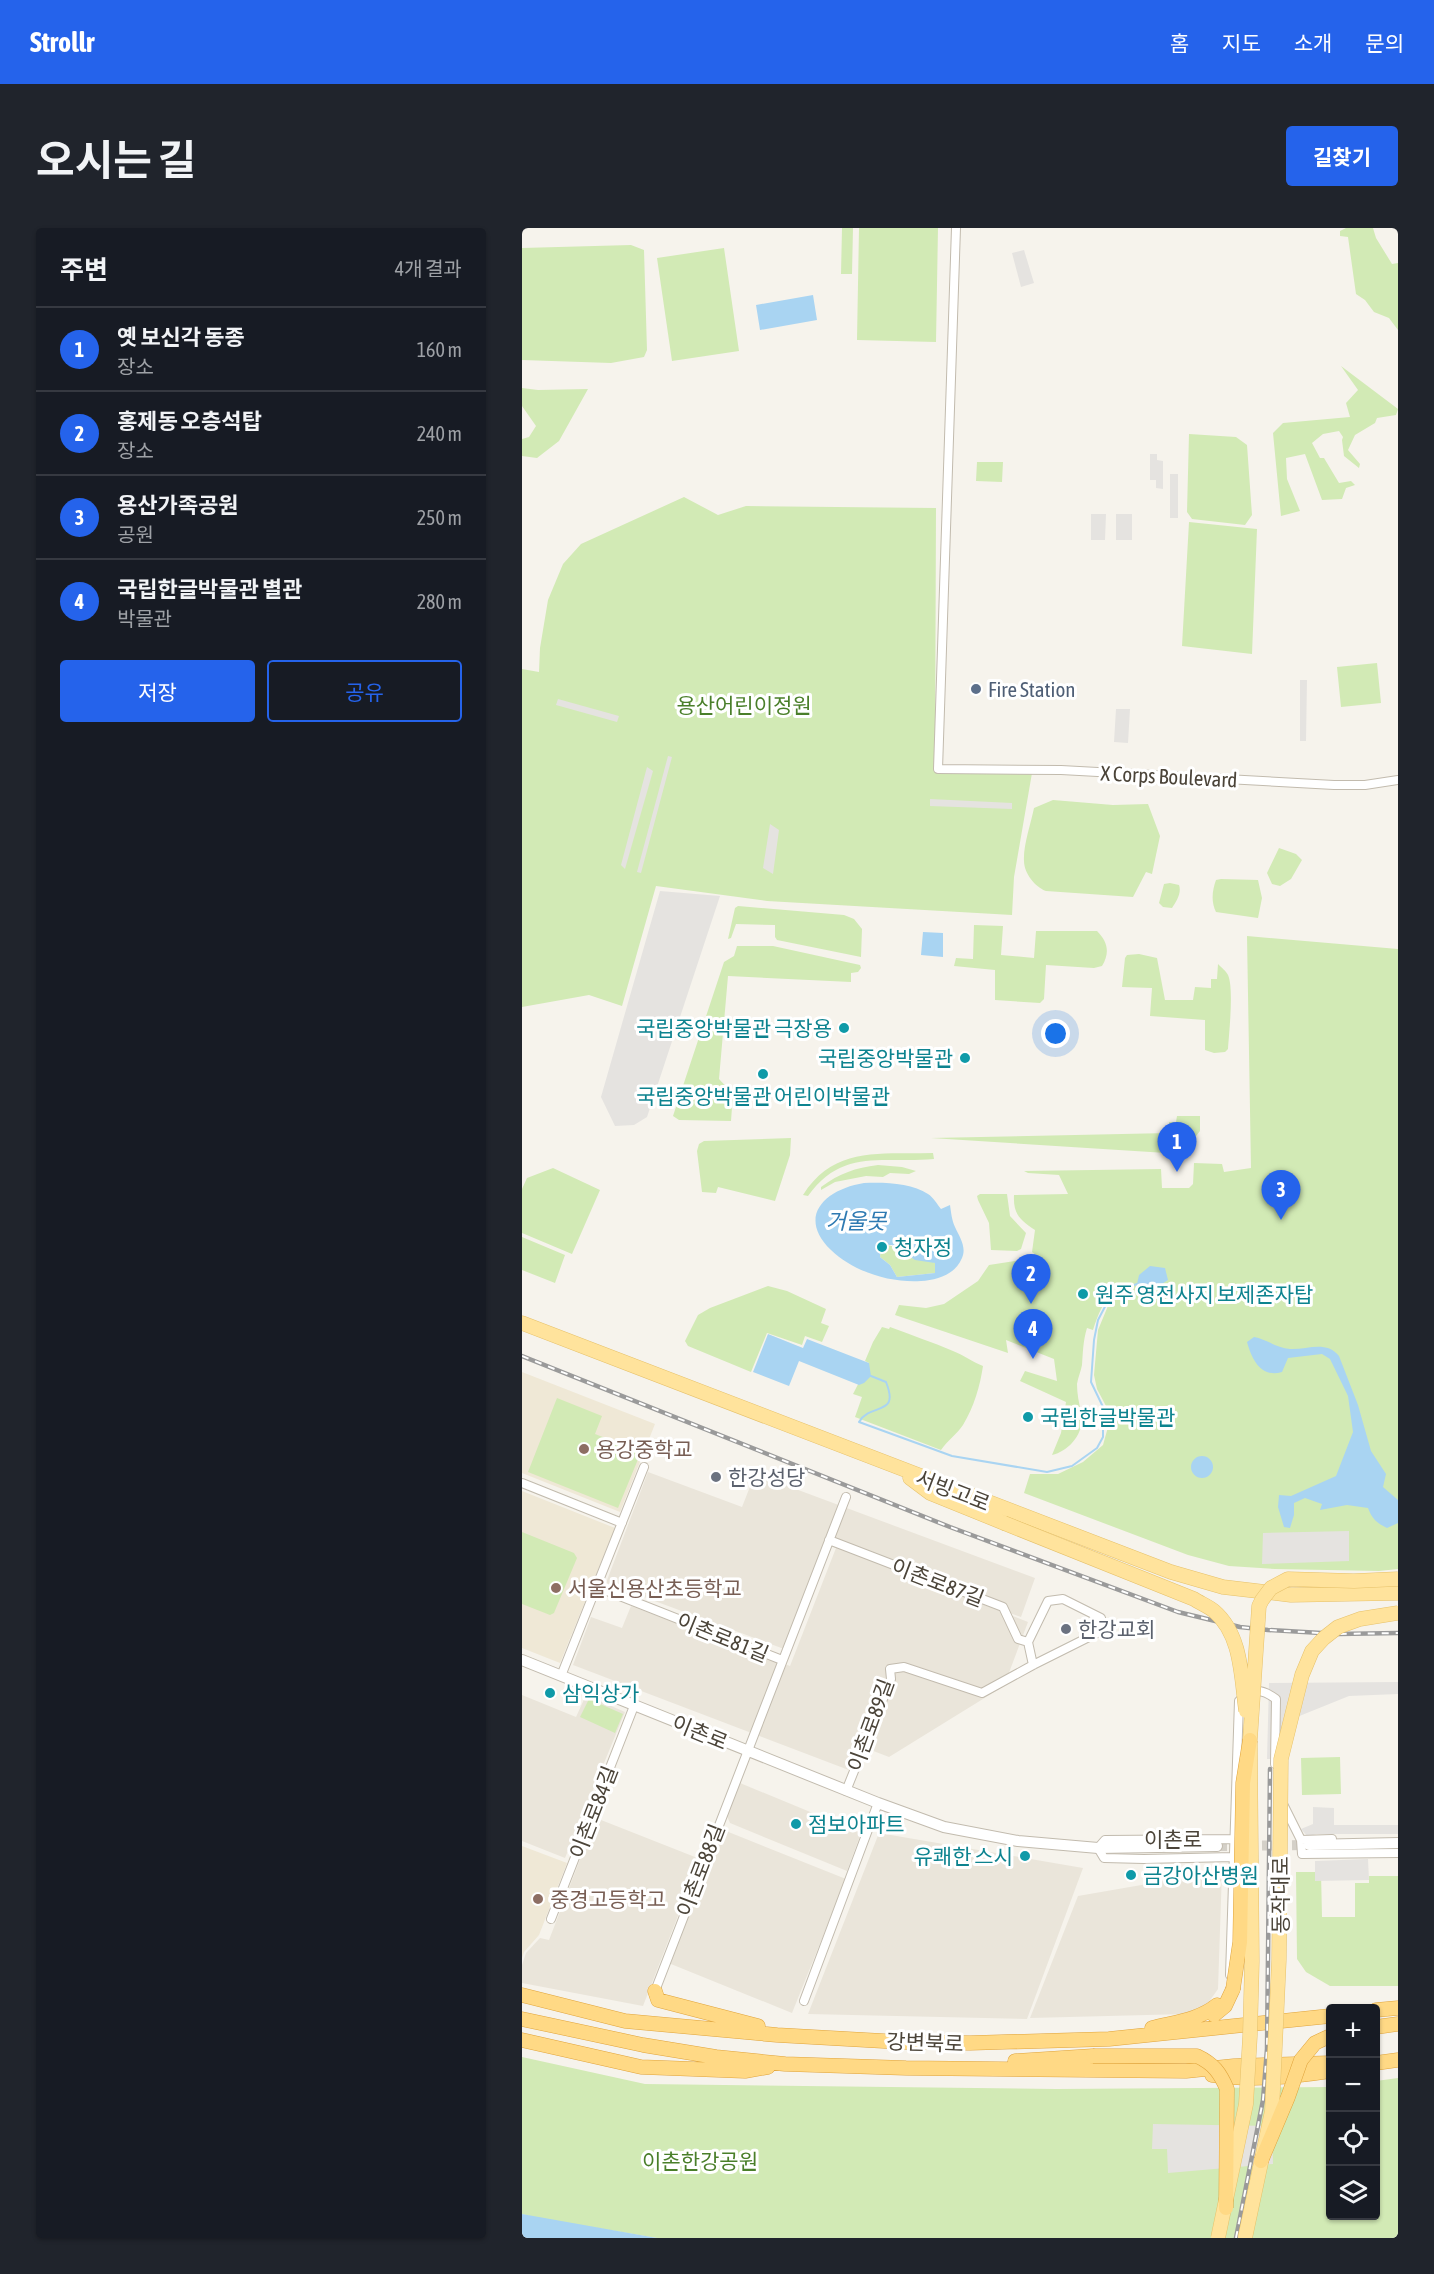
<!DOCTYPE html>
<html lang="ko">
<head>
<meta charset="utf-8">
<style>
	:root { --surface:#171b24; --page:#20242c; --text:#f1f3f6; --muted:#9ea1a6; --line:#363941; --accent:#2563eb }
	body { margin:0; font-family:"Asap Condensed","Noto Sans KR",sans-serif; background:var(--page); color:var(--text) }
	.controls { position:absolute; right:18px; bottom:18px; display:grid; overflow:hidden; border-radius:6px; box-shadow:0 2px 4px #0004 }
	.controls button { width:54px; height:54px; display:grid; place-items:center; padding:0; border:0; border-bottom:2px solid var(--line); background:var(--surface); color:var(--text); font:30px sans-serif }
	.you { position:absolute; left:534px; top:806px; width:21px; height:21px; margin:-15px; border:4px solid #fff; border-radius:50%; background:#1a73e8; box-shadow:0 0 0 9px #1a73e833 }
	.badge { display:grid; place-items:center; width:39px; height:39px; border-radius:50%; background:var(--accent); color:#fff; font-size:20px; font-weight:700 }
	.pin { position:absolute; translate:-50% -50px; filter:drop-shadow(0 2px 3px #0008) }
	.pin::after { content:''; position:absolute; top:32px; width:21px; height:18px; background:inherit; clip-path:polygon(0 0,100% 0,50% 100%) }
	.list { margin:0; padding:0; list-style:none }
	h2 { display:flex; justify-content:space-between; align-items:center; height:78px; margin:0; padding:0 24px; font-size:26px }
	h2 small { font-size:20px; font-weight:400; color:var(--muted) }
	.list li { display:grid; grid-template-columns:39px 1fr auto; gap:18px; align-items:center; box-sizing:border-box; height:84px; padding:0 24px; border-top:2px solid var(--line) }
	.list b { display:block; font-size:22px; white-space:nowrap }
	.list p { margin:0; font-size:20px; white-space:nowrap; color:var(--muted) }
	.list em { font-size:20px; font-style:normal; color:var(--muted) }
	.actions { display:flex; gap:12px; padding:18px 24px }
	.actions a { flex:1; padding:14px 0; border:2px solid var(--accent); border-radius:6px; text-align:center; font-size:21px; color:var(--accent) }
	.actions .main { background:var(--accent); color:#fff }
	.icon { flex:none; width:33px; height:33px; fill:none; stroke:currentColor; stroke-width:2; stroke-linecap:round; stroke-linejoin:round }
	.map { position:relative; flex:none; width:876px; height:2010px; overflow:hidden; border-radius:6px }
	header { display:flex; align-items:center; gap:36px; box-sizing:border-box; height:84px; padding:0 30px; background:var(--accent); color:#fff }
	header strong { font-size:28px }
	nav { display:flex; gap:33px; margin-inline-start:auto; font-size:21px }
	.intro { display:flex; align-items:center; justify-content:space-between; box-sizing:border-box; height:144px; padding:0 36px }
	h1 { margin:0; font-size:42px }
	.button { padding:15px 27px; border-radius:6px; background:var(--accent); color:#fff; font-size:21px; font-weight:700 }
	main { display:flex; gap:36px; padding:0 36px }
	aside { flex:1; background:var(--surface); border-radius:6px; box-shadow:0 2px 4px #0004 }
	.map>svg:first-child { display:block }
</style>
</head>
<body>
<header>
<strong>Strollr</strong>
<nav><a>홈</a><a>지도</a><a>소개</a><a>문의</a></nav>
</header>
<div class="intro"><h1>오시는 길</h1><a class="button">길찾기</a></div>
<main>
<aside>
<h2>주변<small>4개 결과</small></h2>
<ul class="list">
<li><span class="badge">1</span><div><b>옛 보신각 동종</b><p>장소</p></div><em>160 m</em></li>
<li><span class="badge">2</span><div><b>홍제동 오층석탑</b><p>장소</p></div><em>240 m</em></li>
<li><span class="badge">3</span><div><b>용산가족공원</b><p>공원</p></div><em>250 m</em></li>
<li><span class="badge">4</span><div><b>국립한글박물관 별관</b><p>박물관</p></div><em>280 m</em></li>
</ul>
<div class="actions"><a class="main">저장</a><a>공유</a></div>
</aside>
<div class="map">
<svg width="876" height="2010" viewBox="0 0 876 2010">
	<rect width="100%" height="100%" fill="#f6f3ec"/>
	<path fill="#eae5da" d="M126,1244L220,1279L233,1246L513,1350L499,1389L370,1341L506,1394L482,1458L367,1529L341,1519L332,1544L51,1437L69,1389L100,1400L109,1378L268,1438L314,1320L302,1316L262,1421L84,1355Z
		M0,1467L54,1489L64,1467L103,1484L43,1630L0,1613Z
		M218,1555L339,1605L325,1643L208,1595L204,1586Z
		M74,1590L178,1631L121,1778L0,1755V1737L4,1725L18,1710L27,1712Z
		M199,1601L324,1651L270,1785L144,1734Z
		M357,1605L561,1640L505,1791L286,1786Z
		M700,1643L696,1761L684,1778L664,1786L508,1790L556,1668Z"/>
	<path fill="#efe8d6" d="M0,1144L133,1196L98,1284L0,1245Z
		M0,1263L93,1300L38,1435L0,1420Z
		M0,1618L45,1635L17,1707L2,1724L0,1730Z"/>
	<path fill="#d2eab5" d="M320,0H331L330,46H319Z
		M337,0H416L414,114L335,112Z
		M824,0H851L854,10L870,36L876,35V102L867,90L852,84L843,72L834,66L826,9L818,8V3Z
		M109,17L122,22L125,122L122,129L89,135L0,132V20Z
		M202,20L217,123L150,133L135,30Z
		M819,138L876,181L874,187L855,190L853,195L833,207L826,222L838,236L837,240L822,228L820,212L821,209L817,203L801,206L790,215L798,230H802L817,255L829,253L833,257L824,260L820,271L800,272L783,226L764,230L765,251L778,283L759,288L751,205L761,195L828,189L824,175L836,162Z
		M0,160L16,162L66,161L37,213L15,230L0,228V211L7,209L14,198L0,178Z
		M667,206L714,209L725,217L730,287L723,297L670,291L665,284Z
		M455,234H481L480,254L454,253Z
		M162,269L196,287L224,278L414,280L413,540L510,545L492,649L490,687L245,673L134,658L100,778L67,767L0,779V441L17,444L18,420L26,372L41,336L59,316Z
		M667,294L735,301L730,426L660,418Z
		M855,435L859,475L819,479L815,439Z
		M531,572L591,577L626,576L638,608L630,646L624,644L611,669L524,663C513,659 502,645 502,633C501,618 509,595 512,580Z
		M757,620L774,626L780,632L769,651L758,658L750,656L745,645Z
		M699,651L736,652L740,670L736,690L694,684C689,674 690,663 694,652Z
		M648,655L657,657C660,665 654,674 650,680L641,679L637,675L642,656Z
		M216,678L322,687L332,691L340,701L339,729L255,712L253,709V697L214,696L209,710L206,711L213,680Z
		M452,697L481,698L479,727L512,730L514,703H575C586,714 588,725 580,738L572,740L524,737L522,771L518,775L473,772V742L432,738L434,730L451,731Z
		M725,708L876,721V1341L857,1343L753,1341L707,1338L666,1327L502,1265L508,1246H536L561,1234L581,1217L586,1199L584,1178L575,1161L572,1147L576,1102L588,1073L593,1069L595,1063C581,1071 576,1087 571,1102L565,1100C561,1113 561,1124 560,1137C559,1143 556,1149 555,1156C555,1166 557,1175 559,1184C564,1203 548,1223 530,1227L539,1205L544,1174L498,1153L503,1143L535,1153L532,1131L484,1112L486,1125L373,1087L377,1077L404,1080L422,1076L456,1053L467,1037L505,1031L511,1032L522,1040L517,1029L510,1024L513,1002C498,992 491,986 492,967L546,966L537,947L506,945L502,943L639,941L640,960H667L671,956L672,935L700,936L702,944L729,940Z
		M215,718H251L338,737L339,740L336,744L329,745V754L206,748L197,851L211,866L209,893L157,892L151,888L202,734L212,728Z
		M617,726L635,730L643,772H671L673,759L689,760V751H695L696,736C699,739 704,743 706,747C712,760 707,805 706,821L703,824L692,825L683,822V792L628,788L630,760L600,759L603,730L605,727Z
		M655,888H678V903L660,926L409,910L647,905V894H654Z
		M269,910L268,927L253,973L196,959L194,965L180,964L175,923L177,916L182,913Z
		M411,925L412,931C361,936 321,919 286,968L281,967C313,917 359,927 411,925Z
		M356,937L380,939L394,943L387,946L368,945L361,949L344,948L313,954L299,962V959C318,945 333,940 356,937Z
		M31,940L78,962L50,1026L0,1005V961L5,950Z
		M458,966H485L488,988L504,1005L499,1021L495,1023L469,1022L467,995L456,972L455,968Z
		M0,1009L43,1027L33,1055L0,1042Z
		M364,1017C374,1017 381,1026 390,1030C397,1033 406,1032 414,1035L413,1045L375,1049L368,1037L358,1029L359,1020Z
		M246,1058L265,1063L304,1081L299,1095L307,1098L300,1114L283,1108L280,1117L245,1105L229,1144L166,1118L163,1113L176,1087L188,1080Z
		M360,1099L367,1101L368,1099C389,1107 410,1114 431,1123C442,1127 450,1134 461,1138C458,1158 452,1179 441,1197C435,1206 425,1213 419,1222L333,1189L340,1169L331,1166L347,1135L343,1133L351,1114Z
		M35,1170L80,1188L73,1206L119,1224L96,1280L6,1244Z
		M0,1304L52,1325L55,1330L32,1385L28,1387L0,1376Z
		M67,1471L101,1486L93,1505L58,1489Z
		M818,1529L819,1566L780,1567L779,1530Z
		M774,1644H799L800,1689H833V1655H847V1648H876V1758H808L784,1744L775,1731Z
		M0,1829L123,1856L534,1861L808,1859V1988H854V1853L876,1850V2010H135L16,1990L0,1986Z"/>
	<path fill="#e5e3e0" d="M502,22L512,55L499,59L490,25Z
		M628,226H635V232L641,233V261L634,260V252H628Z
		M648,246H656V290H648Z
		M569,286H584L583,312H569Z
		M594,286H610V312H594Z
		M778,452H785L784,513H778Z
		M36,471L97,488L95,494L34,477Z
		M594,481H608L606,515L592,514Z
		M146,528L150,529L119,645L115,644Z
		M125,539L131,543L103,641L99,637Z
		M408,571L490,575V581L408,578Z
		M248,596L257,602L251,646L241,640Z
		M138,663L198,668L125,889L112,897L93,898L79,869Z
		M827,1303V1333L740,1336L741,1305Z
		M876,1454V1466L827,1468L775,1489L759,1531H745L747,1455Z
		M791,1579L812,1580V1597H876V1606H794L786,1609L779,1601L791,1596Z
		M846,1631L847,1652L793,1653V1633Z
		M631,1896L750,1898L751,1936L646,1945L645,1921H630Z"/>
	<path fill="#a9d4f2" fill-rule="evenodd" d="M291,67L295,92L238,102L234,77Z
		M401,704L421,705V729L399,727Z
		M342,955C362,954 390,955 406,966C411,969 415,976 419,981L428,977C429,984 430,993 433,999C437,1008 445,1019 440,1030C433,1047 415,1052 399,1053C368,1055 332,1044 309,1022C274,988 304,961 342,955ZM364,1017H370L393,1032L413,1035V1045L375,1049L368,1037L358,1029L359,1020Z
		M628,1038L643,1040L646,1052L626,1065L615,1056L617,1047Z
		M246,1106L281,1120L285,1111L347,1135L349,1148L342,1155L337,1157L277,1133L267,1158L231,1144Z
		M732,1109C744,1111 755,1120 768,1121C785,1122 804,1112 817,1128L836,1177L849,1223L864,1246L861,1259L876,1272V1295L865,1300C855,1295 850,1291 846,1280L825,1277L798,1282L800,1276L783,1270L772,1275V1287L768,1300L762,1299L756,1279L757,1267L769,1268L814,1248L831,1204L826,1168L808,1131L800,1126L766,1130L760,1144C739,1150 730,1132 725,1114Z
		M669 1239a11 11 0 1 1 22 0a11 11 0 1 1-22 0Z
		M0,1986L135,2010H0Z"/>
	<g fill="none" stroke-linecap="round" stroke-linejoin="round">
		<path stroke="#a9d4f2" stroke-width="2" d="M349,1148L364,1154C378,1189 349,1174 337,1194L430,1228L525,1244L550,1238L575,1220L581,1209V1179L569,1154L572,1112L576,1092L587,1071L601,1061L615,1056"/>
		<path stroke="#d4d0c8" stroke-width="10" stroke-dasharray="10 5" stroke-linecap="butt" d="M695,1618L787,1617"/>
		<g stroke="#c2bbae" stroke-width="10">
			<path id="minor" d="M434,0L416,541L539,542L812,557H843L876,552
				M0,1255L100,1295
				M307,1312L481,1379L496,1411L506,1414
				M75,1359L260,1432
				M39,1448L122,1239
				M324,1563L369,1451L368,1441L382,1439L460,1465L511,1437L581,1402L579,1390L541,1371L526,1373L506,1414L511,1437
				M760,1574L779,1612
				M810,1611L779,1612L780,1626L876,1625
				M711,1629L622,1631L582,1630L576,1620L583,1612L711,1611
				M29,1691L112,1478
				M708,1747L717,1473C731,1460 739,1460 754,1471L753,1536
				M133,1763L324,1269
				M282,1773L356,1575"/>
		</g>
		<g stroke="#c2bbae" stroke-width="12">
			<path id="tertiary" d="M0,1432L356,1575L422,1599L496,1613L576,1620L695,1618
				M787,1617L876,1615"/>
		</g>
		<g stroke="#e6c16a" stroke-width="15">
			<path id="primary" d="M0,1095L649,1344L701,1359L769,1367L876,1365
				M388,1250L408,1265L482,1295"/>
		</g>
		<g stroke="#e0a43c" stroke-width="15">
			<path id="trunk" d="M133,1763L136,1772L236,1798
				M0,1767L103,1793L255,1807L379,1814L448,1815L587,1811L808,1788
				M854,1782L876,1780
				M692,1787L703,1778L711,1761
				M0,1791L121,1817L194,1829L263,1836L384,1840L664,1843L712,1838L808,1835
				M854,1799L876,1796
				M630,1800C653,1794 677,1792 695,1777
				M0,1812L119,1839L223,1843L246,1839
				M493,1833L571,1828
				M854,1835L876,1832
				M690,1847C730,1853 768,1849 808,1843"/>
		</g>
		<use href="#minor" stroke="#fff" stroke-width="8"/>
		<use href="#tertiary" stroke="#fff" stroke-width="10"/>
		<use href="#primary" stroke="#ffe39c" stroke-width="14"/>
		<use href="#trunk" stroke="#ffd985" stroke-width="14"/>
		<g stroke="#9a9a9a" stroke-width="4.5">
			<path id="rail" d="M0,1128L428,1299L656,1384L718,1399L746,1402L816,1406L876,1405
				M714,2010L741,1872L745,1821L748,1541"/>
		</g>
		<use href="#rail" stroke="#fff" stroke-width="2" stroke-dasharray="7" stroke-linecap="butt"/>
		<g stroke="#e6c16a" stroke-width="15" stroke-linecap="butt">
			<path id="primary-bridge" d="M482,1295L672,1371C678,1375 686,1378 692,1383C720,1407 719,1449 724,1483
				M696,2010L724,1876L728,1808L730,1733L728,1512L737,1378L740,1372L749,1360L766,1351L832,1353L876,1351
				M723,2010L750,1883L757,1732L759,1531L780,1447L790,1423L802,1410L816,1399L838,1391L876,1385"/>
		</g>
		<g stroke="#e0a43c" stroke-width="15" stroke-linecap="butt">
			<path id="trunk-bridge" d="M711,1761L718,1714L721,1555L728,1512
				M571,1828H675C692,1836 698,1845 705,1861L704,1980
				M739,1933L766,1869L779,1832L793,1815L808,1808"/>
		</g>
		<use href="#primary-bridge" stroke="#ffe39c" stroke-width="14"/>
		<use href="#trunk-bridge" stroke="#ffd985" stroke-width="14"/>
	</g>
	<circle fill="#5c6f8a" stroke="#fff" stroke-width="2" cx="454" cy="461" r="6"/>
	<g fill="#0f9aa8" stroke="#fff" stroke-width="2">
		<circle cx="322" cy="800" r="6"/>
		<circle cx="443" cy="830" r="6"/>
		<circle cx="241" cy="846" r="6"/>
		<circle cx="360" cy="1019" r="6"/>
		<circle cx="561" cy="1066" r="6"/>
		<circle cx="506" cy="1189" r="6"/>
		<circle cx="28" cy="1465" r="6"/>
		<circle cx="274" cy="1596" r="6"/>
		<circle cx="503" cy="1628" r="6"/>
		<circle cx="609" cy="1647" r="6"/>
	</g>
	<g fill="#8d6e63" stroke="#fff" stroke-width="2">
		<circle cx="62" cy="1221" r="6"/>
		<circle cx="34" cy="1360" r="6"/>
		<circle cx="16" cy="1671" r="6"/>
	</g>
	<g fill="#6b7280" stroke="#fff" stroke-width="2">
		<circle cx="194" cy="1249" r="6"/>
		<circle cx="544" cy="1401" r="6"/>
	</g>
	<g text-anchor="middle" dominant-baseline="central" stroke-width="6" stroke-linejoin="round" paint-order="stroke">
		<g font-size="21" fill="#4e5e75" stroke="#fff" text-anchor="start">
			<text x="466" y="461">Fire Station</text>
		</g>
		<g font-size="21" fill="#4a7f2a" stroke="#fff">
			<text x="222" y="477">용산어린이정원</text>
			<text x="178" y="1933">이촌한강공원</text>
		</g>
		<g font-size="21" fill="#4b4439" stroke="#fff">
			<text transform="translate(647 548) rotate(3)">X Corps Boulevard</text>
			<text transform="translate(431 1262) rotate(21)">서빙고로</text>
			<text transform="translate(416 1354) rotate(21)">이촌로87길</text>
			<text transform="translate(201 1409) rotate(22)">이촌로81길</text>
			<text transform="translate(348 1497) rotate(-70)">이촌로89길</text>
			<text transform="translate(178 1504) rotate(22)">이촌로</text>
			<text transform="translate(71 1584) rotate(-69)">이촌로84길</text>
			<text x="651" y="1611">이촌로</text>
			<text transform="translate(178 1642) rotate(-69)">이촌로88길</text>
			<text transform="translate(758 1667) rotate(-90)">동작대로</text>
			<text transform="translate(403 1814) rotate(2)">강변북로</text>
		</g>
		<g font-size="21" fill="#0d838f" stroke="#fff" text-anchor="start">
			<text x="310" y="800" text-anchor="end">국립중앙박물관 극장용</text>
			<text x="431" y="830" text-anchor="end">국립중앙박물관</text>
			<text x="241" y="868" text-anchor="middle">국립중앙박물관 어린이박물관</text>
			<text x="372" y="1019">청자정</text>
			<text x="573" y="1066">원주 영전사지 보제존자탑</text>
			<text x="518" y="1189">국립한글박물관</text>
			<text x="40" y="1465">삼익상가</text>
			<text x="286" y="1596">점보아파트</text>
			<text x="491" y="1628" text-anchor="end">유쾌한 스시</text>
			<text x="621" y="1647">금강아산병원</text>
		</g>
		<g font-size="21" fill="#785e54" stroke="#fff" text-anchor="start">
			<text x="74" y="1221">용강중학교</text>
			<text x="46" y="1360">서울신용산초등학교</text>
			<text x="28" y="1671">중경고등학고</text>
		</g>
		<g font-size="21" fill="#5b616d" stroke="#fff" text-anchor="start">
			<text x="206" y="1249">한강성당</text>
			<text x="556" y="1401">한강교회</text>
		</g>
		<g font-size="22" font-style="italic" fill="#2e7ab2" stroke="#fff">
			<text x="334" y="993">거울못</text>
		</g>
	</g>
</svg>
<div class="controls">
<button>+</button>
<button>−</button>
<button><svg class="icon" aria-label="locate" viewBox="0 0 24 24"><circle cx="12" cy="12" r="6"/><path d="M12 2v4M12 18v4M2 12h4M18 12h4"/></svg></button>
<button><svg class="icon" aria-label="layers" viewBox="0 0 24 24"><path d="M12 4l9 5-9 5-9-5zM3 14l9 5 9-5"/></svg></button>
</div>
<div class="you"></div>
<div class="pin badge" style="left:655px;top:944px">1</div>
<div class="pin badge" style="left:509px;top:1076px">2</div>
<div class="pin badge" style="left:759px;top:992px">3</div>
<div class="pin badge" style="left:511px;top:1131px">4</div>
</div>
</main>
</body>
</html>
